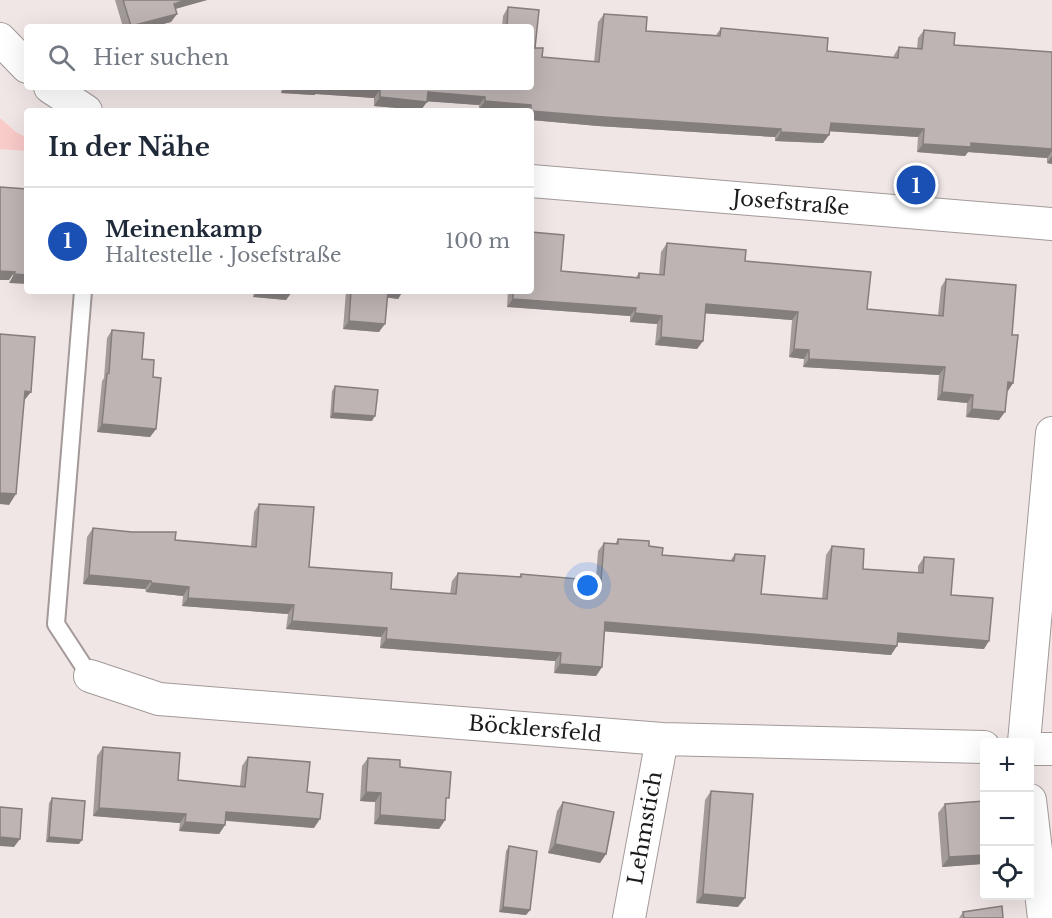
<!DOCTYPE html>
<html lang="de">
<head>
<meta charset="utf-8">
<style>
	:root { --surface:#fff; --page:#f6f6f7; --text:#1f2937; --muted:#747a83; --line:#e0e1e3; --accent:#b45309 }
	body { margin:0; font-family:"Libre Baskerville",serif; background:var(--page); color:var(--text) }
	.controls { position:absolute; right:18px; bottom:18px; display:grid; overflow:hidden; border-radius:6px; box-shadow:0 6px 24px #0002 }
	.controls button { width:54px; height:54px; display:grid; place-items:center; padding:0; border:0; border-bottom:2px solid var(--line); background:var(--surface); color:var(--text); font:30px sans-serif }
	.you { position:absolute; left:588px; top:586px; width:21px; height:21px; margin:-15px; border:4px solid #fff; border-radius:50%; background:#1a73e8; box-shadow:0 0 0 9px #1a73e833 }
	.badge { display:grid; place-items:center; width:39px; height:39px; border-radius:50%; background:var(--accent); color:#fff; font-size:20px; font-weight:700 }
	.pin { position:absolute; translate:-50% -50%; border:3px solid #fff; box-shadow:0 2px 6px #0006 }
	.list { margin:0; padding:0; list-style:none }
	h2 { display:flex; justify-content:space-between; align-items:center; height:78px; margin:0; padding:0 24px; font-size:26px }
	h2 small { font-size:20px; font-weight:400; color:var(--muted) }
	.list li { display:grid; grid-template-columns:39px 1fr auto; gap:18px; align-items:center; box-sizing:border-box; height:108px; padding:0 24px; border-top:2px solid var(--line) }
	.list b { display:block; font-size:22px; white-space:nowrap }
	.list p { margin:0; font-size:20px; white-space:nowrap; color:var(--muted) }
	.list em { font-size:20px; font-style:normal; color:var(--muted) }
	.icon { flex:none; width:33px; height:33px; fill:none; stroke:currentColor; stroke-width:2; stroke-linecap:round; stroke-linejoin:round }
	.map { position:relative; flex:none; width:1052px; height:918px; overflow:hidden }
	.search { position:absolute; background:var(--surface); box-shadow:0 6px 24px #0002; left:24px; top:24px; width:510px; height:66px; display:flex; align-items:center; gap:15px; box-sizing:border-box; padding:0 21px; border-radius:6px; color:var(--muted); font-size:22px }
	.panel { position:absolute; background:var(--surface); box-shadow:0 6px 24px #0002; left:24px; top:108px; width:510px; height:186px; border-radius:6px }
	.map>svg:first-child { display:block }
</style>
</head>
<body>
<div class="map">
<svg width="1052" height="918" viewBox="0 0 1052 918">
	<rect width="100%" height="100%" fill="#f0e6e5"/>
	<path fill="#f9cbc9" d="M0,118L16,132L27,138V151L0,149Z"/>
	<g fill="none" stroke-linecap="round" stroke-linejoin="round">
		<g stroke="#a29998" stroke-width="20">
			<path id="lane" d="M83,291L56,624L90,676"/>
		</g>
		<g stroke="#a29998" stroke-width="34">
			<path id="street" d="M0,39L27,67
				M50,87L86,111
				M531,181L1052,224
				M90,676L159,699L662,739L984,747
				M1024,742L1052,433
				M1030,749H1052
				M1030,800L1044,918
				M629,918L662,739"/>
		</g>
		<use href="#lane" stroke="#fff" stroke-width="16"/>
		<use href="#street" stroke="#fff" stroke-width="32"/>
	</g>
	<path fill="#a39b9a" d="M115,0H207L175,9L171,22L151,27H123Z
		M508,7L539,10L535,48H543L542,57L594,62L598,22L604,14L647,17L646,31L716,35L721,28L828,38L827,51L893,57L899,47L917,49L918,38L924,30L955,33L954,45L1052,52V164L1047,163V158L968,152L965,156L917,152L918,137L830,131L829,135L823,143L775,141V137L598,126L531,120V111H502L479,109V105L427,101L421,110L374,106V98L316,94L314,95L281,93L282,87H531V27H502L503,16Z
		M667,243L745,261L867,309L938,315L941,287L946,279L1012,335L1013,383L1007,391L999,420L966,417L967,403L937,400L939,375L803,367L804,359L789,357L792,320L705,313L703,341L697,349L655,345L657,324L630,322V316L507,307L508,291H531L561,271L636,277L639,273L659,275L661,252Z
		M254,291H292L286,300L253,297Z
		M346,291H403L398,299L387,297L379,332L343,329Z
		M112,330L142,359L153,377L156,429L150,437L97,432L102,381L104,378L107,338Z
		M335,386L372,421L330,418L332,391Z
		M259,504L309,567L391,589L450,594L452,581L458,573L519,577L521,574L596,580L598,551L604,543L615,544L618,539L649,546L662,555L730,561L735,554L761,594L822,599L826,555L832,546L863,569L918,573V566L924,557L951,595L984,649L897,642L891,655L605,631L602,667L596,676L554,673L555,661L380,648L381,637L286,629L288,614L182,606L183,596L146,592L145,589L83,584L87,537L93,528L175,540L251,546L254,512Z
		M103,747L178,780L240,786L242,766L248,757L307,792L314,828L226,821L225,825L219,834L179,831L180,823L93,816L97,756Z
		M368,758L400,767L446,802L445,820L439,829L374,824L375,802L360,801L362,766Z
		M711,791L738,907L696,903L705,800Z
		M52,798L79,844L46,842L49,803Z
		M563,802L606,854L600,863L548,853L557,811Z
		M945,804L982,864L942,867L938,813Z
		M509,846L530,910L526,915L499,912L506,851Z
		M963,912L1003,918H959Z"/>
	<path fill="#847e7d" d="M186,0H207L168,11L174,4Z
		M177,14L171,22L151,27H130Z
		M285,87H343L380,90L374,98L316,94L314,95L281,93Z
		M428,92L485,97L479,105L422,101Z
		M380,97L427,102L421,110L374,106Z
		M485,101L531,105L527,111H502L479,109Z
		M531,111L781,129L775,137L598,126L531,120Z
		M831,123L924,129L918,137L825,131Z
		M781,132L829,135L823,143L775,141Z
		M971,143L1052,149V151L1047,158L968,152L965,156L917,152L923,144Z
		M1052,156V164L1047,163Z
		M0,271L15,272L9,280H0Z
		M14,274L27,275V284L9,283Z
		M258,291H281L292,292L286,300L253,297Z
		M386,291H403L398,299L382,297Z
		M513,299L636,308L630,316L507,307Z
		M706,304L798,312L792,320L700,313Z
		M635,313L662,316L657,324L630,322Z
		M349,321L385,324L379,332L343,329Z
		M661,337L703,341L697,349L655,345Z
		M794,349L809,350L804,359L789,357Z
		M809,359L945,367L939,375L803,367Z
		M1008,382L1013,383L1008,391H1002Z
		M25,391L31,392L23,402Z
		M942,392L973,395L967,403L937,400Z
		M972,409L1005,412L999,420L966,417Z
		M333,413L375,416L372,421L330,418Z
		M102,424L156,429L150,437L97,432Z
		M0,493L16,494L9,505L0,504Z
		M89,575L151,581L145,589L83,584Z
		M152,583L189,587L183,596L146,592Z
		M188,598L294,605L288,614L182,606Z
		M292,621L387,628L381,637L286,629Z
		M605,622L897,646L891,655L599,631Z
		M898,633L989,641L984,649L892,642Z
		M386,639L561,653L555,661L380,648Z
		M560,664L602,667L596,676L554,673Z
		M366,792L381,793L375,802L360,801Z
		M99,808L186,814L180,823L93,816Z
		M226,812L320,819L314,828L220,820Z
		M380,815L445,820L439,829L374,824Z
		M185,822L225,825L219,834L179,831Z
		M0,837L20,839L14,847L0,846Z
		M49,837L82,840L79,844L46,842Z
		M555,844L606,854L600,863L548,853Z
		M984,855V860L982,864L942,867L949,857Z
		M703,894L745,898L738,907L696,903Z
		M503,907L530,910L526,915L499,912Z"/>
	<path fill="#bdb4b3" stroke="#847e7d" stroke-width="1.5" d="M123,0H186L174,4L177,14L131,26Z
		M508,7L539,10L535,48H543L542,57L599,62L604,14L647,17L646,31L720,36L721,28L828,38L827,51L898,58L899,47L922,49L924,30L955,33L954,45L1052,52V149L971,143V147L923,144L924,129L831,123L829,135L781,132V129L604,117L531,111V105L485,101V97L428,92L427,102L380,97V90L343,87H531V27H507Z
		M0,187L27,189V275L14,274L15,272L0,271Z
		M531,232L564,235L561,271L639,278V273L664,275L667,243L746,250L745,261L871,272L867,309L943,316L946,279L1016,285L1012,335H1018L1013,383L1008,382L1005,412L972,409L973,395L942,392L945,367L809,359V350L794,349L798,312L706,304L703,341L661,337L662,316L635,313L636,308L513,299V291H531Z
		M351,291H388L385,324L349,321Z
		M112,330L144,333L142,359L154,360L153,377L161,378L156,429L102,424L107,374L109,373Z
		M0,334L35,337L31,392L25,391L16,494L0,493Z
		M335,386L378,390L375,416L333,413Z
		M259,504L314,507L309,567L392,573L391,589L456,594L458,573L521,577V574L601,581L604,543L618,544V539L649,541V546L663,548L662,555L734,561L735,554L765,556L761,594L827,599L832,546L864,549L863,569L923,573L924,557L954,559L951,595L993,598L989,641L898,633L897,646L605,622L602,667L560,664L561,653L386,639L387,628L292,621L294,605L188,598L189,587L152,583L151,581L89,575L93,528L132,532H176L175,540L256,547Z
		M103,747L180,753L178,780L245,787L248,757L310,762L307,792L323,794L320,819L226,812L225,825L185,822L186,814L99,808Z
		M368,758L400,760V767L451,772L449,798H446L445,820L380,815L381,793L366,792Z
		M711,791L753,794L745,898L703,894Z
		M52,798L85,801L82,840L49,837Z
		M984,801V855L949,857L945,804Z
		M563,802L614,812L606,854L555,844Z
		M0,807L22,809L20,839L0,837Z
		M509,846L537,851L530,910L503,907Z
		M1002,906L1003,918H964L963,912Z"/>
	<g text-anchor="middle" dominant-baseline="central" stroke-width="4.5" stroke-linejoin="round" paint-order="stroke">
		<g font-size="21" fill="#1d1a1a" stroke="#fff">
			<text transform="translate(791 203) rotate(5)">Josefstraße</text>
			<text transform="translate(535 729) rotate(5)">Böcklersfeld</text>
			<text transform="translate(645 828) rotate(-80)">Lehmstich</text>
		</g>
	</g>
</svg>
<div class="controls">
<button>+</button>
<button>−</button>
<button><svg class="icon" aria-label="locate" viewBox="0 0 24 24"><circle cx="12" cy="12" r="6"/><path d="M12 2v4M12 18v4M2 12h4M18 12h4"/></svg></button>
</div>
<div class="you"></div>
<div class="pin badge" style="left:916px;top:185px;background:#1a4fb4">1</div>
<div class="search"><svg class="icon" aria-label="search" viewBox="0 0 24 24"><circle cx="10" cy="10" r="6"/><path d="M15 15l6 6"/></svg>Hier suchen</div>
<section class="panel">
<h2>In der Nähe<small></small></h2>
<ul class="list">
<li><span class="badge" style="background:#1a4fb4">1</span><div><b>Meinenkamp</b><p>Haltestelle · Josefstraße</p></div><em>100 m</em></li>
</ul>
</section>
</div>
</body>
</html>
